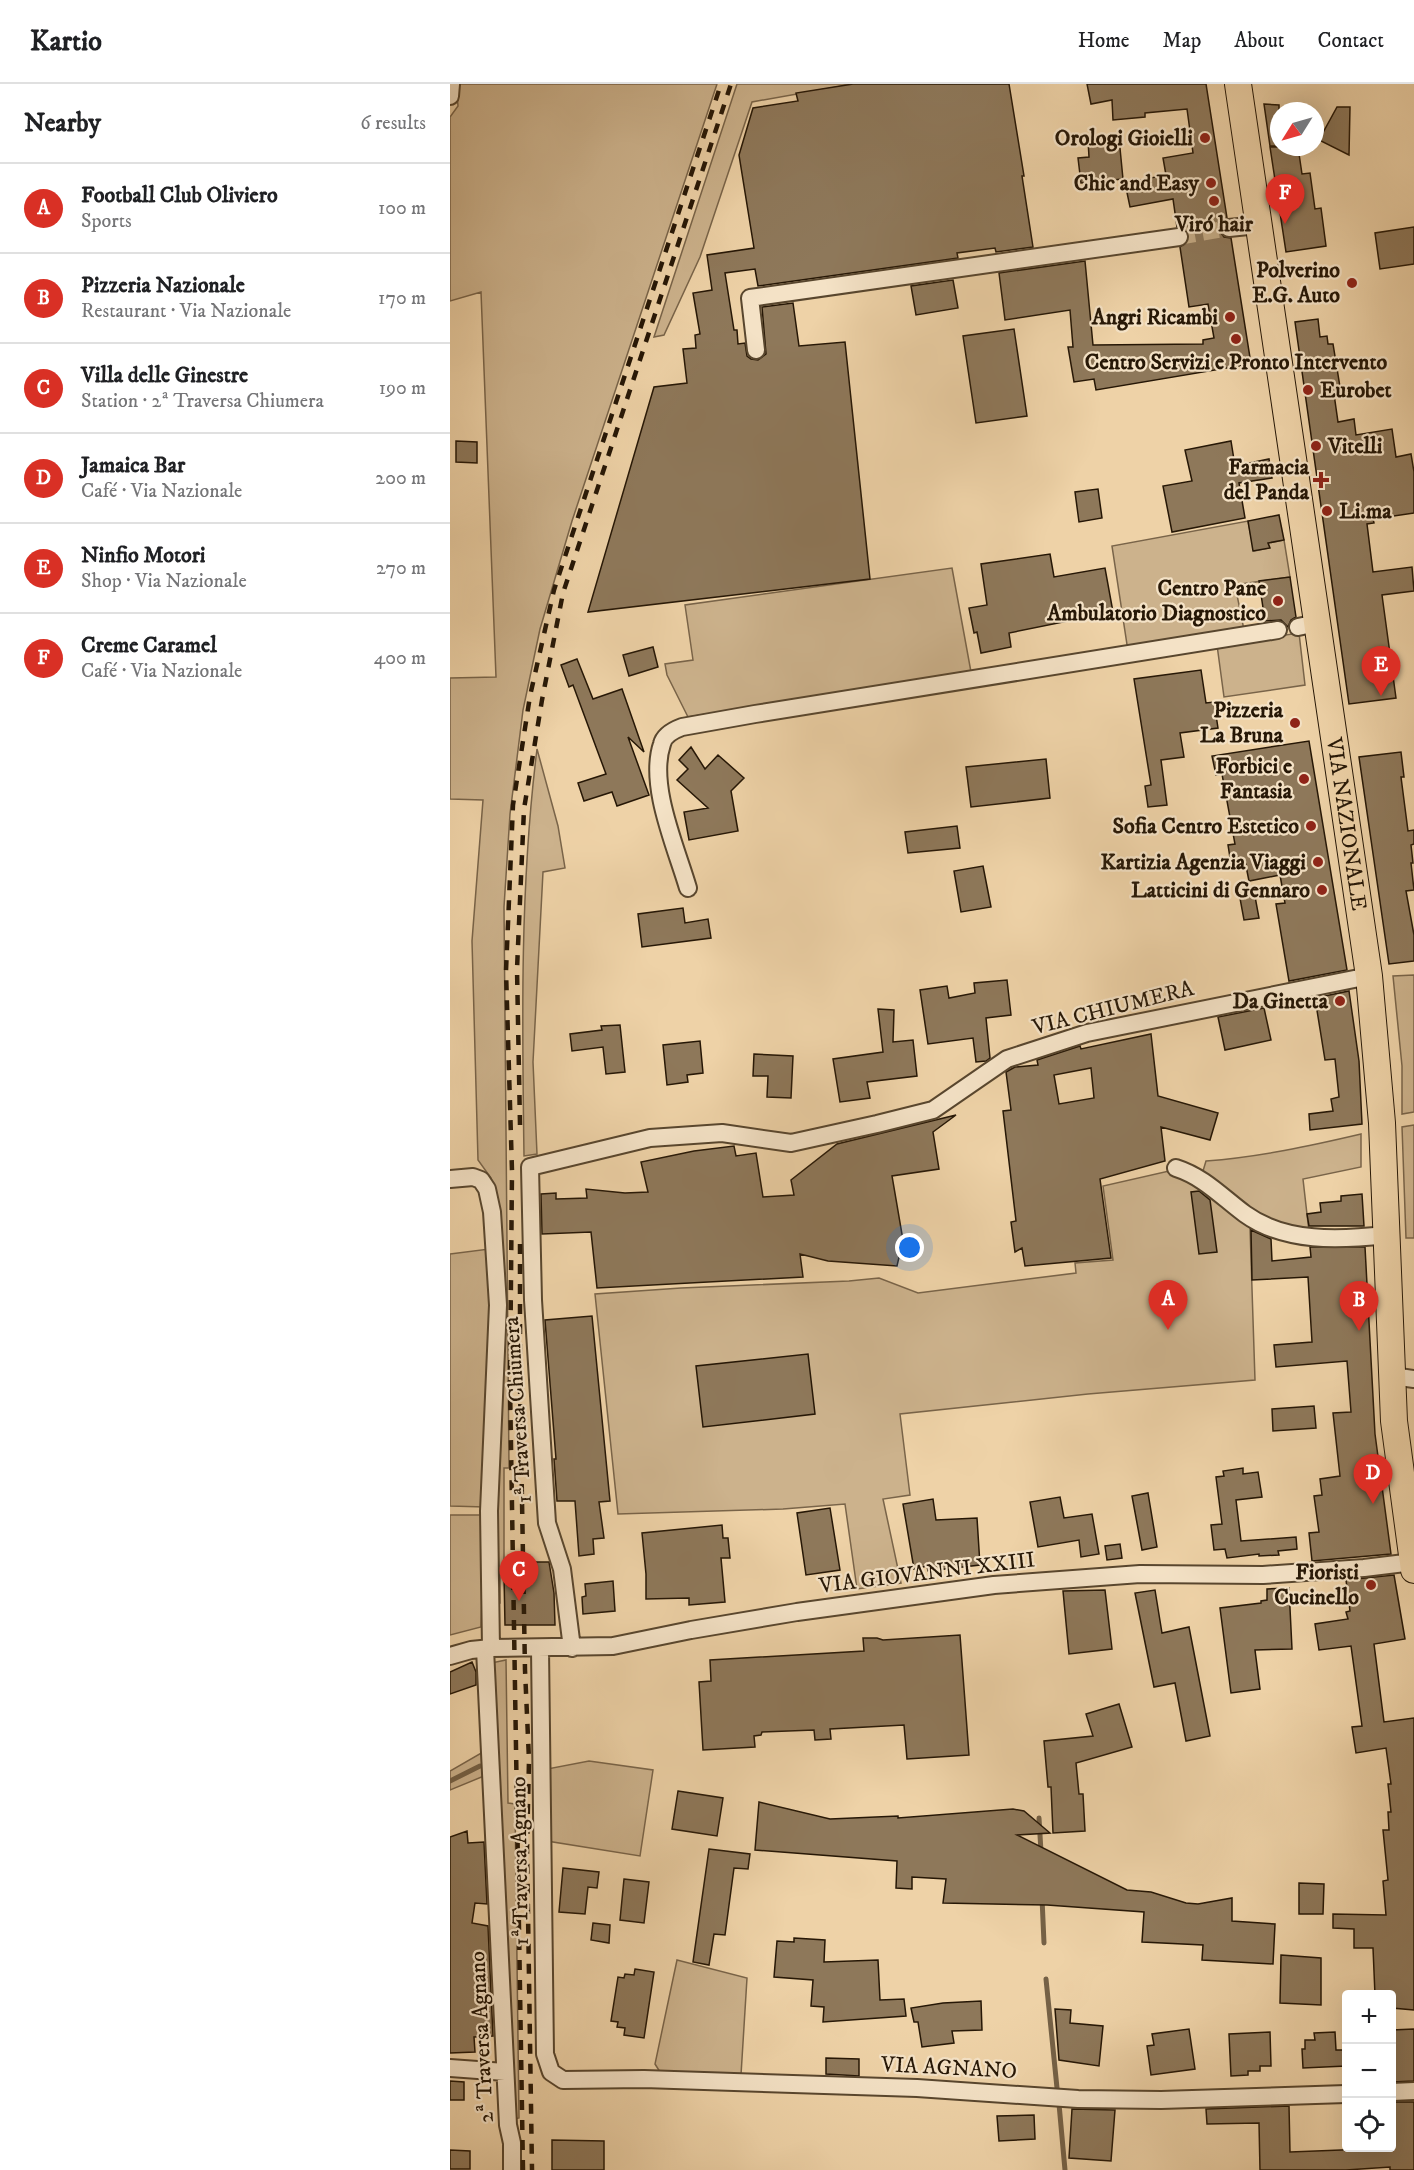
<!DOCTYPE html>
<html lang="en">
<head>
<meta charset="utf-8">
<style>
	:root { --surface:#fff; --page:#f6f6f6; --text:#202124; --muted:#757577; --line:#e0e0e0; --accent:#d93025 }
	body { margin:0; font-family:"IM FELL DW Pica",serif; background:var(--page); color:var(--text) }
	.controls { position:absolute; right:18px; bottom:18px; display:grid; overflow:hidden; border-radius:6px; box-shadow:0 6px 24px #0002 }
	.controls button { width:54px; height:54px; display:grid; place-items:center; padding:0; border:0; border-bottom:2px solid var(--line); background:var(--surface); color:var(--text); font:30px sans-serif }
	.compass { position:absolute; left:820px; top:18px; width:54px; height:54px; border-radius:50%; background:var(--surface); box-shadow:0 6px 24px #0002; rotate:233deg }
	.you { position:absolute; left:460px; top:1164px; width:21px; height:21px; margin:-15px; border:4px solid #fff; border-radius:50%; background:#1a73e8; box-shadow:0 0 0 9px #1a73e833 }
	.badge { display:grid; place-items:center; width:39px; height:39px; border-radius:50%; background:var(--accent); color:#fff; font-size:20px; font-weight:700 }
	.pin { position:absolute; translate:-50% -50px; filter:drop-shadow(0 2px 3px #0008) }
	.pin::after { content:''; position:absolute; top:32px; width:21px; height:18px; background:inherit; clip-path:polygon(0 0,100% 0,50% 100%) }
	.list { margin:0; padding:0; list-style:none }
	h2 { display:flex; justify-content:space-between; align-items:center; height:78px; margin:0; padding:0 24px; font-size:26px }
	h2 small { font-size:20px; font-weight:400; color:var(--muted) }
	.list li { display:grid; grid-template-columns:39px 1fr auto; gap:18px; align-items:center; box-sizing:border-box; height:90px; padding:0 24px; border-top:2px solid var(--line) }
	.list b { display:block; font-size:22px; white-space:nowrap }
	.list p { margin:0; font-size:20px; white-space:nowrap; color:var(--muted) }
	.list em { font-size:20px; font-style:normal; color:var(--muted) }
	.icon { flex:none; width:33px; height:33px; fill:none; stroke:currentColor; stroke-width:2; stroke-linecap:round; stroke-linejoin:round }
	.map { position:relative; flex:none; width:964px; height:2086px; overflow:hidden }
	header { display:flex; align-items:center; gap:36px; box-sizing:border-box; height:84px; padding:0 30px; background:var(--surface); border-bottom:2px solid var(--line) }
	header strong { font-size:28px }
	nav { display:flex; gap:33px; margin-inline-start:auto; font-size:21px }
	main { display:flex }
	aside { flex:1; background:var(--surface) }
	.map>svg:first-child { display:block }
</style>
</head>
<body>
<header>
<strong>Kartio</strong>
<nav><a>Home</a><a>Map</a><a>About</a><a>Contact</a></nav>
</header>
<main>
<aside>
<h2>Nearby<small>6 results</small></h2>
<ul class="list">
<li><span class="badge">A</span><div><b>Football Club Oliviero</b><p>Sports</p></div><em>100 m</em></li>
<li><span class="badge">B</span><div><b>Pizzeria Nazionale</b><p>Restaurant · Via Nazionale</p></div><em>170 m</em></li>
<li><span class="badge">C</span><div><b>Villa delle Ginestre</b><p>Station · 2ª Traversa Chiumera</p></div><em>190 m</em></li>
<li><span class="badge">D</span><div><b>Jamaica Bar</b><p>Café · Via Nazionale</p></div><em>200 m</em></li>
<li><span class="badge">E</span><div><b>Ninfio Motori</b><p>Shop · Via Nazionale</p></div><em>270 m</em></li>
<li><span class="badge">F</span><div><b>Creme Caramel</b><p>Café · Via Nazionale</p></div><em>400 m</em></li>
</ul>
</aside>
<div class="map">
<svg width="964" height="2086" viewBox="0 0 964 2086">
	<rect width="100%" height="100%" fill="#eed2a7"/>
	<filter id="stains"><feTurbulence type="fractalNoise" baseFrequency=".00333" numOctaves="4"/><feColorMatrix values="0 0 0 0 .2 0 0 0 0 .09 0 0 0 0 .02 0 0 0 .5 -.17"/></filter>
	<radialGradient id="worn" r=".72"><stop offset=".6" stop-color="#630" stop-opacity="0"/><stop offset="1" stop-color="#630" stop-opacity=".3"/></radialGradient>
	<path fill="#ccb28c" stroke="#796449" stroke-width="1.5" d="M6,0H267L122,437L90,545L73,626L60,730L54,823L59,1384H54V1491H50V1519H45L49,1124L41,1094L28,1076L22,857L33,716L0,715V594L46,593L31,208L0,217V33L8,22Z
		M287,0H403L302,18L250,173L214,251L204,253Z
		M798,437L804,467L819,464L818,459L834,456L840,493L785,501L794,546L678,567L662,462Z
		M502,484L521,588L238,633L217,591L215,580L243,576L235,521Z
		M849,549L855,601L774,613L767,561Z
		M87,665L108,742L115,784L93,788L83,978L87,1070L74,1072C72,935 70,801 87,665Z
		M964,891V1028L952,1030V982L943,892Z
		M964,1041V1154H956L952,1043Z
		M911,1050V1083L853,1095L859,1148L833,1143L802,1127L753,1087L756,1077C809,1073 860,1062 911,1050Z
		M719,1087L759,1106L800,1144L805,1296L638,1310L450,1330L460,1411L433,1415L451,1499L407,1505L395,1420L333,1425L168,1430L145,1210L231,1204L399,1197L429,1194L468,1209L626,1189L625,1179L663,1176L653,1102Z
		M39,1165L44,1227L35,1423L0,1422V1170Z
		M0,1431H35L31,1543L0,1551Z
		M56,1576L58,1719L65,1720L69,2034L64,2035L41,1579Z
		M33,1668L34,1692L0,1706V1687Z
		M139,1677L203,1686L190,1772L97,1757V1685Z
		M227,1876L297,1894L291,1991L210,1988L205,1980Z"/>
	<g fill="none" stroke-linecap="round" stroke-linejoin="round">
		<path stroke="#756146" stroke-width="5" d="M0,1697L30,1682
			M589,1734L591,1768
			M592,1814L594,1859
			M596,1895L607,2004
			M609,2020L615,2086"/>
	</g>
	<path fill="#8e785a" stroke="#261706" stroke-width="1.5" fill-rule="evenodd" d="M403,0H559L574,92H572L583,163L546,168L545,164L507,169L508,174L308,202L305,185L275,189L284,246H287L288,260L295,259L297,272L301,275L308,276L316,270L312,223L343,219L349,262L395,258L420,495L138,528L204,303L237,299L233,265L246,264L245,251L250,250L243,209L262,206L257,171L304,164L289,71L303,24L348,17L346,9Z
		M637,0H756L777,134L770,139L769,146L774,153L781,154L801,280L646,306L644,295L624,298L618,263H623L620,226L555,236L549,189L635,177L643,261L753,260V256L764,254L758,220L739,223L730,163L738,157L739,151L733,144L727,143L723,115L680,123L675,99L716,91L713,74L743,69L737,25L695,29V33L663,36L662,16L641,20Z
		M814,20L829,21V62H820Z
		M887,23H900L899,71L869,56Z
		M669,54L673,95L631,99L628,74L639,73L638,56Z
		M820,63H848L852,90L860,89L865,125L871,124L876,162L836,168Z
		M964,143V180L930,185L925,149Z
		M503,196L508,224L466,231L461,202Z
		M868,235L870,253L877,252L878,260H883L891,309L884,310L888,338L904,335L906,351L942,345L946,373L961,370L964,388V429L923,435L924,439L917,440L923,488L962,483L964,507L932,511L946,614L899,620L845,238Z
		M564,245L577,332L526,339L513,252Z
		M6,357L27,358V379L6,378Z
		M781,357L785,382L819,375L822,394L789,399L795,434L722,448L713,402L742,397L735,366Z
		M648,405L652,434L629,438L625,408Z
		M829,431L834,456L818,459L820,464L803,467L798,437Z
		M600,470L604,493L655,484L663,528L559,549L561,563L531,569L527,548L524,549L519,524L537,521L531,480Z
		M840,493L846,533L841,536L838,543L831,536L815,537L809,497Z
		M203,563L208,583L179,592L173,571Z
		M127,575L143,615L172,605L194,668L178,653L199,711L167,722L162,708L134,717L128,699L156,690L123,601L119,603L111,581Z
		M751,586L756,619L764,618L768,644L730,649L734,673L711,676L717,721L698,723L695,702L701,701L684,595Z
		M859,657L897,886L839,897L826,820L835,819L830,791L799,797L795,777L781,780L778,761L785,760L772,690L766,691L762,672Z
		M241,663L255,685L268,671L294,694L281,707L288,747L239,756L234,728L258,724L227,696L238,685L229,676Z
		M951,668L954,693H951L958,747L964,746V760L961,761L963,779H961L964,806L956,807L964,851V877L939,880L909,673Z
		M596,675L600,714L521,723L516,683Z
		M507,742L510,764L458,769L455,748Z
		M533,782L541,823L511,828L504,787Z
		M804,807L809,834L794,836L789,809Z
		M233,824L235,839L258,835L261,854L192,863L188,830Z
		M557,896L561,931L536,934L540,974L536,977L526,978L523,954L478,960L470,906L497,902L499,914L525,909L524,899Z
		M899,907L909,977L912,1040L860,1046L859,1030L883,1027L881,1015L889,1013L885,975L875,976L865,914Z
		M814,924L821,956L775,966L768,933Z
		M428,925L444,926L443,958L463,956L467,992L417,998L420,1014L390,1018L383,975L433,968Z
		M170,941L175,988L156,990L153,963L122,967L120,950L152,946L151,942Z
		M701,950L708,1012L768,1029L760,1056L711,1043L715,1077L650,1095L661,1174L575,1182L572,1164L565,1168L561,1138L566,1137L553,1027L561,1026L556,988L565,983L588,981L587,976L630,962L631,965ZM641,984L644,1014L609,1020L604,991Z
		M250,957L253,989L237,991L238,998L217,1001L213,961Z
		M304,970L343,972L341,1014L317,1013L318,992H303Z
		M506,1031L483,1048L489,1085L442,1092L453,1156L447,1182L378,1177L350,1170L353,1193L147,1204L141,1148L92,1150L91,1110L106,1109V1115L137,1114L136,1105L175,1109L198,1108L191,1078L244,1067L284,1062L286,1072L306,1069L313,1113L344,1111L341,1096L387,1060Z
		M749,1107L760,1116L767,1168L749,1170L741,1108Z
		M912,1110L914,1142H859L857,1130L871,1128L870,1119L891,1117V1112Z
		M801,1146L821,1155L822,1177L861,1173L860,1163H915L925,1350L941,1470L862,1477L859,1449L869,1448L864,1412L872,1411L870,1395L890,1392L883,1329L901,1328L897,1277L826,1283L824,1261L862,1258L858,1193L802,1196Z
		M142,1232L160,1417L149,1418L154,1454L143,1455L144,1470L129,1472L125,1417H107L104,1375H106L95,1236Z
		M358,1270L365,1330L253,1343L246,1282Z
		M864,1322L866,1344L823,1347L822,1325Z
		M793,1384V1390L808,1388L812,1413L786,1416L791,1457L846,1453L847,1465L828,1467L829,1471L809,1472V1470L777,1474L775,1465L764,1466L761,1441L772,1440L766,1393L774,1392L773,1387Z
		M698,1409L707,1463L692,1466L682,1412Z
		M610,1413L614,1434L642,1430L649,1470L631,1473L629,1456L588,1463L580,1418Z
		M483,1415L486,1436L527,1434L530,1481L478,1487L477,1482L464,1485L453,1420Z
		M380,1424L390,1486L356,1491L347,1429Z
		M272,1441L273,1454H278L280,1474H271L275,1518L239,1521V1514L196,1515V1490L192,1449Z
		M670,1460L672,1474L657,1476L655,1462Z
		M83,1478H99L104,1509L105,1541H55L54,1491L83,1490Z
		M944,1491L955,1555L924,1560L934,1638L964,1634V1926L942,1924V1911H925L923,1864H904V1845L883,1844V1830L936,1831L933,1797L938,1796L933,1746H939L938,1728H941L938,1700H941L936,1664L906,1669L902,1643L912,1642L901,1562L869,1566L865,1540L898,1535L896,1528L900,1527L896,1496Z
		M163,1497L165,1527L133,1530L132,1513L136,1512L135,1500Z
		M839,1504L842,1565L805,1566L810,1605L781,1609L770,1524L811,1519V1517L817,1516V1505Z
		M655,1506L662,1565L619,1570L613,1507Z
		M705,1506L712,1549L739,1543L760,1652L736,1657L725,1599L704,1603L685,1509Z
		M510,1551L519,1671L457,1675L454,1641L380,1645L381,1655L365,1656L364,1646L312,1648L311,1651L304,1652L305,1663L253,1666L249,1598L261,1597L260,1576L414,1567L413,1554H427L433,1556Z
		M22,1578L26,1588V1601L0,1610V1588Z
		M669,1620L682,1663L626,1679L629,1710H633L635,1747L603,1749L601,1703H598L594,1657L643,1652L636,1630Z
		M228,1707L273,1714L267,1752L222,1745Z
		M309,1718L380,1735L448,1732V1734L563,1725L574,1727L600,1749L567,1751L677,1806L701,1808L736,1819L748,1820L782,1814V1837L825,1840L823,1880L752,1876L753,1861L692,1858L694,1828L597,1821L493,1819L496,1795L462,1793V1805L446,1804L447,1777L305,1766Z
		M17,1747L18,1759L34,1758L37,1820L25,1819L22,1839L38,1842L43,1952L24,1953L25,1968L0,1969V1753Z
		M259,1765L300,1770L298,1785L284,1784L275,1851L264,1850L259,1881L243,1878Z
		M113,1784L149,1788L147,1804L138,1803L135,1830L109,1828Z
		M174,1795L199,1798L194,1839L170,1836Z
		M849,1799L874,1800L873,1830H849Z
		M143,1839L160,1841L159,1859L141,1856Z
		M344,1854L375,1856L374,1878L428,1876L430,1916L454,1915L456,1932L373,1938L374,1923L361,1922L363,1896L324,1893L327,1857L344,1858Z
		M831,1871L871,1874V1921L830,1919Z
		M185,1885L204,1888L194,1954L174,1951L175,1944L167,1943L168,1938L161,1937L168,1893L174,1894L175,1890L184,1891Z
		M531,1917L532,1946L502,1947L504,1959L472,1963L468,1938H464L461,1924L493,1919Z
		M605,1925L621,1926L620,1939L653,1942L649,1982L609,1976Z
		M739,1945L745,1985L701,1991L697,1962L704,1961L702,1950Z
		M964,1945V1997L942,1998V1946Z
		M820,1948L821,1982H810V1987H798V1991L781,1992L779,1950Z
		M885,1948L886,1966H895L896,1982L853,1984L852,1965H855V1956H865L864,1949Z
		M376,1974L409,1975V1992L376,1990Z
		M0,1997L14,1998V2016H0Z
		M942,2018H964V2086H940V2083L896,2086H810L809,2039L757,2040L756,2025L839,2022L840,2068L942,2064Z
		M622,2025L665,2026L661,2077L619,2074Z
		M584,2031L585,2055L549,2057L547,2032Z
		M102,2056L154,2057V2086H102Z
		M0,2066L20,2067V2085H0Z"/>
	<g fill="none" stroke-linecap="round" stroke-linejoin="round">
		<path stroke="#c6ad87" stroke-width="16" stroke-dasharray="16 8" stroke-linecap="butt" d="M729,153L779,144"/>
		<g stroke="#58462e" stroke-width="20">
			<path id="minor" d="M0,12L1,0
				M779,144L808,141
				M306,266L300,214L729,153
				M848,543L867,539
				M238,804C226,763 198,701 212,660C214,651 224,646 232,643L305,630L828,546
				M726,1084C754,1093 772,1113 795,1130C835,1159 890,1156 936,1151
				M0,1095L23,1093L31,1096L37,1105L42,1128L48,1221L39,1427L41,1564
				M942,1292L964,1295
				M122,1564L112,1485L97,1439L83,1216L80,1083L200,1054L272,1049L341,1059L427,1040L483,1026L557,975L637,949L919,892
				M35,1565L58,2041L62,2059V2086
				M90,1565L95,1970L101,1988L113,1996L194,1995L467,2004L628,2015L711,2016L896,2010
				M0,1572L21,1566L41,1564L163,1562L241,1546L347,1528L544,1501L690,1490L813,1491L914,1484L963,1478
				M0,1984L55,1988
				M942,2008L964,2007"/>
		</g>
		<g stroke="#261706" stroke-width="28">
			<g id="primary">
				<path id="s1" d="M788,0L919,892L932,1039L944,1337L964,1486"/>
			</g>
		</g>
		<use href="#minor" stroke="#f4e2c6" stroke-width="16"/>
		<use href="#primary" stroke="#eed2a7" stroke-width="26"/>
		<path stroke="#261706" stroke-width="4.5" stroke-dasharray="10 10" stroke-linecap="butt" d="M70,1041L67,885L74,725L92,616L113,509L281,0
			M70,1160V1303L75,1586L79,1676L77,1765L82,2086
			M73,2086L60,1301L62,1087L56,887L63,721L80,612L104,506L271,0"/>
	</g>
	<g fill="#8f2418" stroke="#f4e2c6" stroke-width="2">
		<circle cx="755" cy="54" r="6"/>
		<circle cx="761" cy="99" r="6"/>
		<circle cx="764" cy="117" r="6"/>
		<circle cx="902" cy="199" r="6"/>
		<circle cx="780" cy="233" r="6"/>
		<circle cx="786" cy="255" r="6"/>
		<circle cx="858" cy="306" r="6"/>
		<circle cx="866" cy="362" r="6"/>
		<path d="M868 387h6v6h6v6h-6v6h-6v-6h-6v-6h6z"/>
		<circle cx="877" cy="427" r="6"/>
		<circle cx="828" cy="517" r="6"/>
		<circle cx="845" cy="639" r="6"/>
		<circle cx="854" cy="695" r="6"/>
		<circle cx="861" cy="742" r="6"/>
		<circle cx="868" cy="778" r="6"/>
		<circle cx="872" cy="806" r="6"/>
		<circle cx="890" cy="917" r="6"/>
		<circle cx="921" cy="1501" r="6"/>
	</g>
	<g text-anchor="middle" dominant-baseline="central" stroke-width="4.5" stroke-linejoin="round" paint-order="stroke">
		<g font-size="22" font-weight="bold" fill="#261706" stroke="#f4e2c6" text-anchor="end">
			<text x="743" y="54">Orologi Gioielli</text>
			<text x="749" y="99">Chic and Easy</text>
			<text x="764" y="140" text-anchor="middle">Viró hair</text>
			<text x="890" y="186">Polverino<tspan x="890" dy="25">E.G. Auto</tspan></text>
			<text x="768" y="233">Angri Ricambi</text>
			<text x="786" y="278" text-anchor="middle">Centro Servizi e Pronto Intervento</text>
			<text x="870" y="306" text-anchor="start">Eurobet</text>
			<text x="878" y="362" text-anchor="start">Vitelli</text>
			<text x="859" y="383">Farmacia<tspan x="859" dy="25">del Panda</tspan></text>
			<text x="889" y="427" text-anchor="start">Li.ma</text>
			<text x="816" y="504">Centro Pane<tspan x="816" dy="25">Ambulatorio Diagnostico</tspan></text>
			<text x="833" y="626">Pizzeria<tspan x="833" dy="25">La Bruna</tspan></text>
			<text x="842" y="682">Forbici e<tspan x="842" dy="25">Fantasia</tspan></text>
			<text x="849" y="742">Sofia Centro Estetico</text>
			<text x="856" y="778">Kartizia Agenzia Viaggi</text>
			<text x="860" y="806">Latticini di Gennaro</text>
			<text x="878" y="917">Da Ginetta</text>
			<text x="909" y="1488">Fioristi<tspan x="909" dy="25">Cucinello</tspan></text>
		</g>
		<g font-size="22" fill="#261706" stroke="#f4e2c6">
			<text stroke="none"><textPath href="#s1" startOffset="748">VIA NAZIONALE</textPath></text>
			<text transform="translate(663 924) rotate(-14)">VIA CHIUMERA</text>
			<text transform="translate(68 1326) rotate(-94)">1ª Traversa Chiumera</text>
			<text transform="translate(477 1489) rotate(-7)">VIA GIOVANNI XXIII</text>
			<text transform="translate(70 1777) rotate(-91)">1ª Traversa Agnano</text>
			<text transform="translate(32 1953) rotate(-93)">2ª Traversa Agnano</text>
			<text transform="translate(499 1984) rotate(3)">VIA AGNANO</text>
		</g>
	</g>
	<rect width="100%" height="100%" filter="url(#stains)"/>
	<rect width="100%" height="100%" fill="url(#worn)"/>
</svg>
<div class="controls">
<button>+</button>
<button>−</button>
<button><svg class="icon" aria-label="locate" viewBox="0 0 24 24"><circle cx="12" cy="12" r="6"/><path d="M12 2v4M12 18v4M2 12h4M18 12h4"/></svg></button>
</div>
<svg class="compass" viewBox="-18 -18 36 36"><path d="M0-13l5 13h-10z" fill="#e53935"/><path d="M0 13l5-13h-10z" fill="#757577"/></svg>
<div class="you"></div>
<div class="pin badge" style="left:718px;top:1246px">A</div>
<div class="pin badge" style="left:909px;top:1247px">B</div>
<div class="pin badge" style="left:69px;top:1517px">C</div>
<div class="pin badge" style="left:923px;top:1420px">D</div>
<div class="pin badge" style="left:931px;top:612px">E</div>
<div class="pin badge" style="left:835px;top:140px">F</div>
</div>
</main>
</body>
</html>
